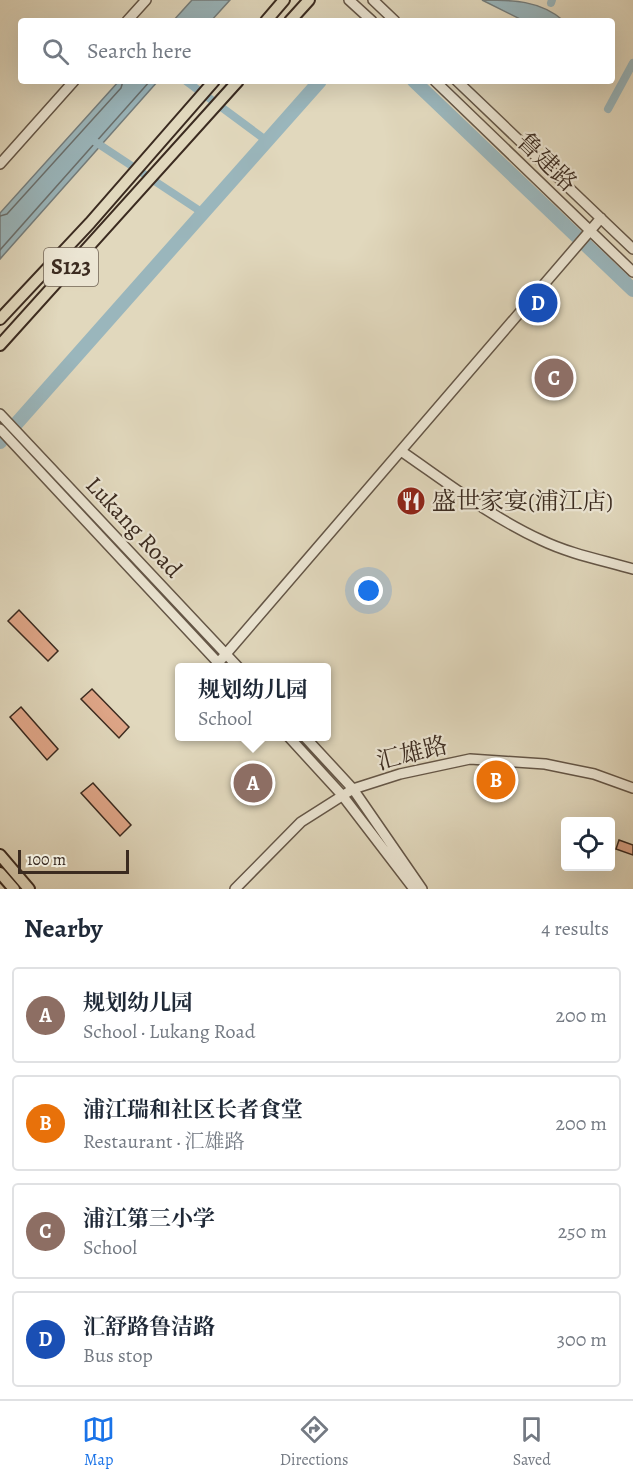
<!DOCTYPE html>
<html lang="en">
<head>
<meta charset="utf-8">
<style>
	:root { --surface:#fff; --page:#f2f2f3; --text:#1f2937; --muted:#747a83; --line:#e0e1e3; --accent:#1a73e8 }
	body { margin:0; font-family:Alegreya,"Noto Serif SC",serif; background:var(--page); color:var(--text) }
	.controls { position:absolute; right:18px; bottom:18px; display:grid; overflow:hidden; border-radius:6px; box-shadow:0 6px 24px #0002 }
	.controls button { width:54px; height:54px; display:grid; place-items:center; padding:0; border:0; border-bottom:2px solid var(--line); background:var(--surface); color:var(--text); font:30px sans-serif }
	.scale { position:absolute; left:18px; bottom:15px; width:111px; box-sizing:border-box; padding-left:6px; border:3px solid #3b2b20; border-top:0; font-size:16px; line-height:21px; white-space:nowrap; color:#3b2b20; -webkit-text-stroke:4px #ece6d4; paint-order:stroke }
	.you { position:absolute; left:369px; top:591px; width:21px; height:21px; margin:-15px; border:4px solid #fff; border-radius:50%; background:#1a73e8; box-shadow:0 0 0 9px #1a73e833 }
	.badge { display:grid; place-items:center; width:39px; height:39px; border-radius:50%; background:var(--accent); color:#fff; font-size:20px; font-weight:700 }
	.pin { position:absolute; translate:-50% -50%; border:3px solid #fff; box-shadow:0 2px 6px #0006 }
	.popup { position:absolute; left:175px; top:663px; width:156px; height:78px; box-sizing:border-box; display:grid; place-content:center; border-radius:6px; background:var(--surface); filter:drop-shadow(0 2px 4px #0005); font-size:20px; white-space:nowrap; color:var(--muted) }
	.popup b { font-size:22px; color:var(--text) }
	.popup::after { content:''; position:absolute; left:50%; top:100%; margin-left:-12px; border:12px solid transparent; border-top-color:var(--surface) }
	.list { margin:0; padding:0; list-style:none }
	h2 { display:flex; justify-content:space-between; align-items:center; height:78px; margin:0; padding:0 24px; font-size:26px }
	h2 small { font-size:20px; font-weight:400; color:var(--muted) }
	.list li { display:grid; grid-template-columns:39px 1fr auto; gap:18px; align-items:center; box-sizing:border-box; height:96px; margin:0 12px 12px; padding:0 12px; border:2px solid var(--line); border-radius:6px }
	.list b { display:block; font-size:22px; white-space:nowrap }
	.list p { margin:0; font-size:20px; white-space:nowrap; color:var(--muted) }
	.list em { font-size:20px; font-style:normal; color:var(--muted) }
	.icon { flex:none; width:33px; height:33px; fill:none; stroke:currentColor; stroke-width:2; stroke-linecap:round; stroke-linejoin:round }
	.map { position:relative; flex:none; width:633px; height:889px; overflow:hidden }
	.search { position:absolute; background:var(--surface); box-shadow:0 6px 24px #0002; left:18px; right:18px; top:18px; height:66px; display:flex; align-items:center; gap:15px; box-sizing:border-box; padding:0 21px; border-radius:6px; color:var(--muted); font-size:22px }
	.sheet { height:510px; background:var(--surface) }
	nav { display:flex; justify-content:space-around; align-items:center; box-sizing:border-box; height:84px; border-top:2px solid var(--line); background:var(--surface); font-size:16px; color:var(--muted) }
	nav a { display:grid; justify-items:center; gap:3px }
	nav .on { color:var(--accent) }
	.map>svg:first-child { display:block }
</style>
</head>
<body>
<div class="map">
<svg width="633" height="889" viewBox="0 0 633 889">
	<rect width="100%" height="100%" fill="#e1d8bd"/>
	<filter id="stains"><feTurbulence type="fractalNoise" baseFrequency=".00333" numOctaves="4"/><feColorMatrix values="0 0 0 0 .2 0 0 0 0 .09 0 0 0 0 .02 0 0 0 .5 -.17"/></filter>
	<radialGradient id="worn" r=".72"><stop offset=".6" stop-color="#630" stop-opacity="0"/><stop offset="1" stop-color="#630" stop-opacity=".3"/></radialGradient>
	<path fill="#9ab6bc" stroke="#747e7e" stroke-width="1.5" d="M192,0H230L211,21H173Z
		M482,0C512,0 540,0 564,21H524Z
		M119,81H158L0,259V213Z"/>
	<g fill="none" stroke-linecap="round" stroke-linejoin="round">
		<path stroke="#6a706e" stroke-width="1.5" d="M0,216L7,214L121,88L123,81
			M0,250L150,81"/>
		<path stroke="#9ab6bc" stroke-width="8" d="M551,3L552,0
			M186,81L267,141
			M608,109L633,63
			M94,141L203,213"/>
		<path stroke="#9ab6bc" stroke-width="14" d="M414,81L633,290
			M0,442L320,81"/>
	</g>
	<path fill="#dfa688" stroke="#3b2b20" stroke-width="1.5" d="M19,610L58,651L48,661L8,621Z
		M92,689L129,727L119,738L81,699Z
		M21,707L58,749L47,760L10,717Z
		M93,783L131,825L120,836L81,793Z
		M619,840L633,845V855L616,849Z"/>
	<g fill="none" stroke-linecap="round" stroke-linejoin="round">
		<g stroke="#645647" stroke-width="12">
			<path id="minor" d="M349,0L372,21
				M373,0L395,21
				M127,21L146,0
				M435,81L633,272
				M457,81L633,249
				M0,164L74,81
				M0,414L239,668
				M0,429L223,668
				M401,451C446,482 491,517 541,540C570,554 602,560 633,569
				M219,662L601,218
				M288,736L342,795L414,889
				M304,736L353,789L422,889
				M235,889L301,822L353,789L400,774L470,759L545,764L594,774L633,788"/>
		</g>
		<g stroke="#3b2b20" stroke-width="14">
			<path id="major" d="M266,21L284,0
				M290,21L309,0
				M0,319L90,223L214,81
				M0,345L238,81
				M0,855L29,889
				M0,873L14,889"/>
		</g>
		<use href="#minor" stroke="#ece6d4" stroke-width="9"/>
		<use href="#major" stroke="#e1d8bd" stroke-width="10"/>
	</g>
	<defs>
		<g id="restaurant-disc" transform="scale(1.5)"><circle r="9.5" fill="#8f2418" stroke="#ece6d4"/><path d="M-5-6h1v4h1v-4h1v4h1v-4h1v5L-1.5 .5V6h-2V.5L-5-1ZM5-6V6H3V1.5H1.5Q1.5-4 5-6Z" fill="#fff"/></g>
	</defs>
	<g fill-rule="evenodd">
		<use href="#restaurant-disc" x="411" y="501"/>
	</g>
	<g text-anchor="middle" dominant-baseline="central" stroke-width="4.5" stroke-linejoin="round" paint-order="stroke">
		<rect fill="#ece6d4" stroke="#706356" stroke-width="1.5" x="44" y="248" width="54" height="38" rx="4.5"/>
		<g font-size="22" font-weight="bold" fill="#3b2b20">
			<text x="71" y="267">S123</text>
		</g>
		<g font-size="24" fill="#3b2b20" stroke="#ece6d4">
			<text transform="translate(547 162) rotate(44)">鲁建路</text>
			<text transform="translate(134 527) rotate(47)">Lukang Road</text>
			<text transform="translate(412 753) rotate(-14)">汇雄路</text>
		</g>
		<g font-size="24" fill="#3b2b20" stroke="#ece6d4" text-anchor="start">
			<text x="432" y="501">盛世家宴(浦江店)</text>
		</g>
	</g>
	<rect width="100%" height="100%" filter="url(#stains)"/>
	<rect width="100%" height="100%" fill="url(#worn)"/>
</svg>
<div class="controls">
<button><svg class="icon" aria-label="locate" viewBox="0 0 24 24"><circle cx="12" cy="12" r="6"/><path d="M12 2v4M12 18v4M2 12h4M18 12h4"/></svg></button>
</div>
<div class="scale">100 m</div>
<div class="you"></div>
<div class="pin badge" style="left:253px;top:783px;background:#8d6e63">A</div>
<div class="popup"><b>规划幼儿园</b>School</div>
<div class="pin badge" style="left:496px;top:780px;background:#e8710a">B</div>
<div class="pin badge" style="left:554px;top:378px;background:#8d6e63">C</div>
<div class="pin badge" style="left:538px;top:303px;background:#1a4fb4">D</div>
<div class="search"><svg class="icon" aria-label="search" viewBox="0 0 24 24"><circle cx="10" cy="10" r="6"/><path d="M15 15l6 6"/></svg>Search here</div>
</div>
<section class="sheet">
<h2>Nearby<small>4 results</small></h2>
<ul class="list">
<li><span class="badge" style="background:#8d6e63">A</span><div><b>规划幼儿园</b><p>School · Lukang Road</p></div><em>200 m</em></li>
<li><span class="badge" style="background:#e8710a">B</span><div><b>浦江瑞和社区长者食堂</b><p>Restaurant · 汇雄路</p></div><em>200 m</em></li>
<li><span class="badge" style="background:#8d6e63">C</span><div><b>浦江第三小学</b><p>School</p></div><em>250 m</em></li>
<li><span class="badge" style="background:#1a4fb4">D</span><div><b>汇舒路鲁洁路</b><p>Bus stop</p></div><em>300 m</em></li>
</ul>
</section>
<nav>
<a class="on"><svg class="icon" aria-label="map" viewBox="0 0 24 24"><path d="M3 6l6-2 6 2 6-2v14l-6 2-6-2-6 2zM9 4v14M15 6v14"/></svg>Map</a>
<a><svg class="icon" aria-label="directions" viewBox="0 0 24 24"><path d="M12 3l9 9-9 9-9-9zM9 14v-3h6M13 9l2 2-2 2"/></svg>Directions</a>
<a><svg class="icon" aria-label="saved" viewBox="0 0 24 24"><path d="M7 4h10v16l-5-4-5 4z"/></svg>Saved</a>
</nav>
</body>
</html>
